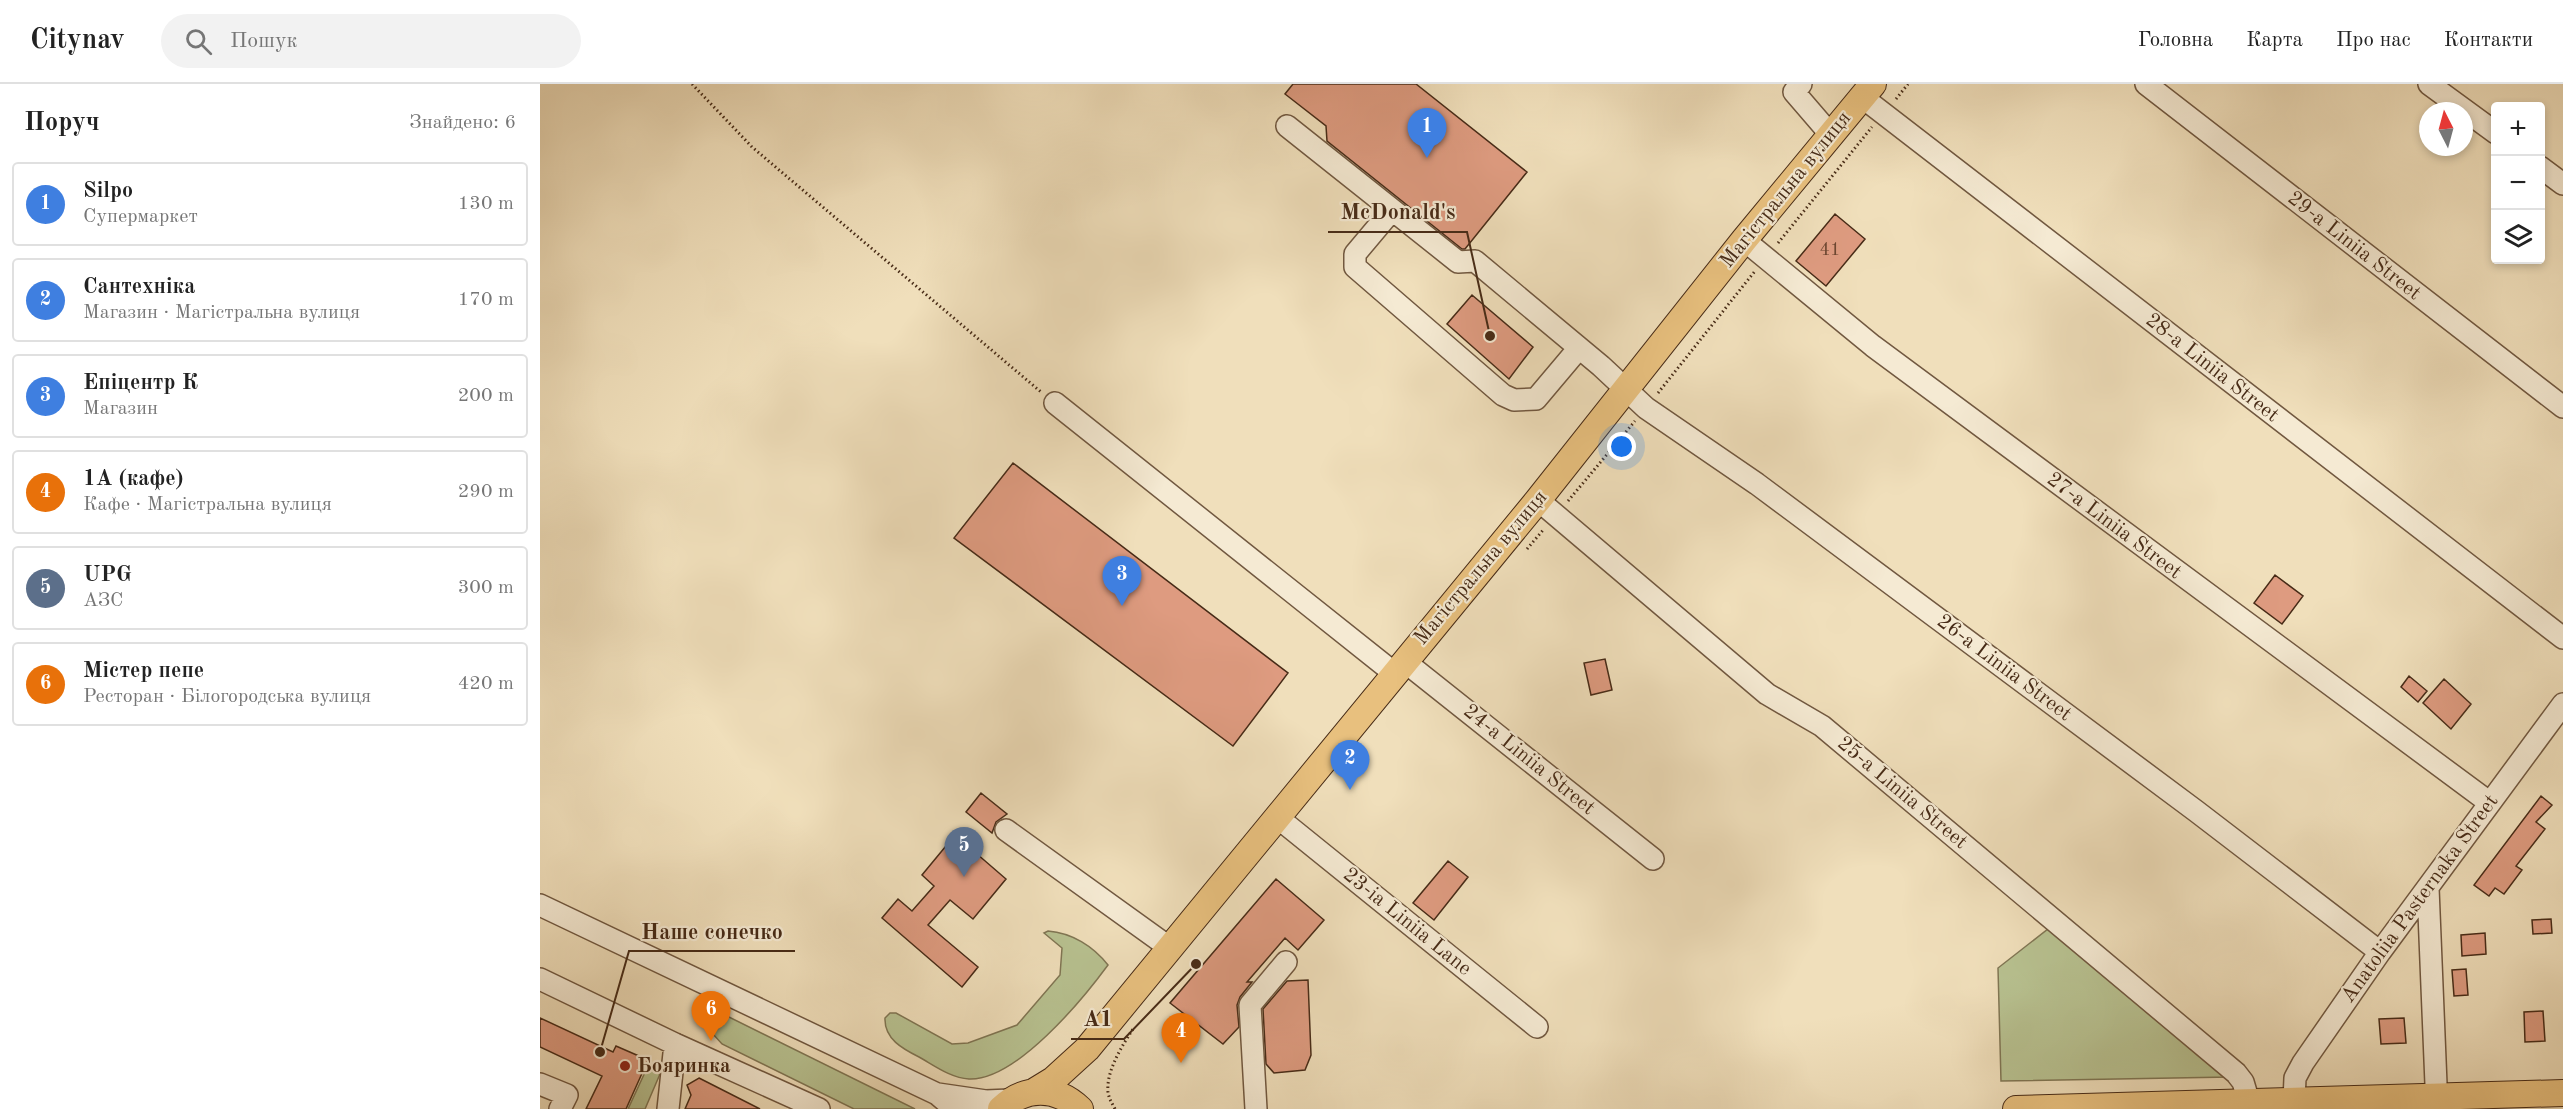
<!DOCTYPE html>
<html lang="uk">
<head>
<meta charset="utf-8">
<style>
	:root { --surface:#fff; --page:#f2f2f2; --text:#222; --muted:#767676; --line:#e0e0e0; --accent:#111827 }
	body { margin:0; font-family:"Old Standard TT",serif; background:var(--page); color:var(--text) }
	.controls { position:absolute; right:18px; top:18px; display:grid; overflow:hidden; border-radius:6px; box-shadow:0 3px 9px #0003 }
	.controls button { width:54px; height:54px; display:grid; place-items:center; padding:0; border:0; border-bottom:2px solid var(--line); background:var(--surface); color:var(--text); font:30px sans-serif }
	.compass { position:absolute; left:1879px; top:18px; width:54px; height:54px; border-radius:50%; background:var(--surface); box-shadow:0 3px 9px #0003; rotate:354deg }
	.you { position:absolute; left:1082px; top:363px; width:21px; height:21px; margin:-15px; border:4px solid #fff; border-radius:50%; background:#1a73e8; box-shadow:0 0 0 9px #1a73e833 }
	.badge { display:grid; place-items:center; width:39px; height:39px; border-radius:50%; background:var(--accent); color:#fff; font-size:20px; font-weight:700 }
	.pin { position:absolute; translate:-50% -50px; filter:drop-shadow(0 2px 3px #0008) }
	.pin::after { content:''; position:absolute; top:32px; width:21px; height:18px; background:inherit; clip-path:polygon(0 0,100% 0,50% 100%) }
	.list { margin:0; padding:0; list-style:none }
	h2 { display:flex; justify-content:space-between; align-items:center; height:78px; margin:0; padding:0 24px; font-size:26px }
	h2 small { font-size:20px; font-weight:400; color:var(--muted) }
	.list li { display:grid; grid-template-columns:39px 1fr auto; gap:18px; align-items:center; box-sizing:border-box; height:84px; margin:0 12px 12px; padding:0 12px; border:2px solid var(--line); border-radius:6px }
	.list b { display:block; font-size:22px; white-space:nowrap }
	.list p { margin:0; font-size:20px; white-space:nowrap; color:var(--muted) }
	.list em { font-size:20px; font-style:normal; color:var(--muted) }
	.icon { flex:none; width:33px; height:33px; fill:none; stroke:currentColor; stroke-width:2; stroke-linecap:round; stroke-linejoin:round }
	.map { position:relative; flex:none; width:2023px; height:1025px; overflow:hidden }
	header { display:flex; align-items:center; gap:36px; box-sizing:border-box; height:84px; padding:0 30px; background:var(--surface); border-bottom:2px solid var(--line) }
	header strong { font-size:28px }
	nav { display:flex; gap:33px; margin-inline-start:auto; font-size:21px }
	.search { width:420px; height:54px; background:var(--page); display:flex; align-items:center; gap:15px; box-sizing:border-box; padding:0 21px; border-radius:33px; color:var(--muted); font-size:22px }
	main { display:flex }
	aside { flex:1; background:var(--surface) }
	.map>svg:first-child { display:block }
</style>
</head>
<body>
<header>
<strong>Citynav</strong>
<div class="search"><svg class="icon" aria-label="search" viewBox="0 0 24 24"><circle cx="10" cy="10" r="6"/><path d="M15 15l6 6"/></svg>Пошук</div>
<nav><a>Головна</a><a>Карта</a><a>Про нас</a><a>Контакти</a></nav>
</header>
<main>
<aside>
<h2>Поруч<small>Знайдено: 6</small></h2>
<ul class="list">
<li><span class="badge" style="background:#3f7fe0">1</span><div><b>Silpo</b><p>Супермаркет</p></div><em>130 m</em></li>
<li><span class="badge" style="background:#3f7fe0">2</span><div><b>Сантехніка</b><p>Магазин · Магістральна вулиця</p></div><em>170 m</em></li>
<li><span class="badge" style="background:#3f7fe0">3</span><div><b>Епіцентр К</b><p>Магазин</p></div><em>200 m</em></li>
<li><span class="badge" style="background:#e8710a">4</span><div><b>1А (кафе)</b><p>Кафе · Магістральна вулиця</p></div><em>290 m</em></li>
<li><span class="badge" style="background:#5c6f8a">5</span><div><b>UPG</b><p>АЗС</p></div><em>300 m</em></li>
<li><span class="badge" style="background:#e8710a">6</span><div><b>Містер пепе</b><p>Ресторан · Білогородська вулиця</p></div><em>420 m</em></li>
</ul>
</aside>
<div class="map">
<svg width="2023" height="1025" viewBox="0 0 2023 1025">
	<rect width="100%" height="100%" fill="#f0dfbb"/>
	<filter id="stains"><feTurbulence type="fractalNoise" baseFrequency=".00333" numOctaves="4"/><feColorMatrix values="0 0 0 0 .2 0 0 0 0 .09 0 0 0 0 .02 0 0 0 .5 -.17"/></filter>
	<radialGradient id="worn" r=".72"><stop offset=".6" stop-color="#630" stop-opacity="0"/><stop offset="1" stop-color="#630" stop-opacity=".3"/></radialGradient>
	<path fill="#b8c291" stroke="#807654" stroke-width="1.5" d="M1508,845L1689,993L1461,997L1458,884Z
		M508,847C532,849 553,862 568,881C543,915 476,997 429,995C411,994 395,982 379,973C363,965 344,955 345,934L350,929H356L412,960L428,959L477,941L520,891L522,864L504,849Z
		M180,929L187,932L375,1025H314L182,960L172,949L170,937L174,931Z
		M107,984L120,990L105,1025H88Z"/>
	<path fill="#de9b80" stroke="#472b17" stroke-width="1.5" d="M753,0H876L987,88L925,165H922L787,57L786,42L745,10Z
		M1295,130L1325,155L1286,202L1256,177Z
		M932,211L993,263L969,295L907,240Z
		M473,379L748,589L693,662L414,454Z
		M1735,491L1763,512L1742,540L1714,519Z
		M1065,575L1072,606L1051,611L1044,579Z
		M1869,592L1887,607L1878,618L1861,603Z
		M1904,595L1931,620L1911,645L1883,619Z
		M441,709L467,730L456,738L452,749L426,728Z
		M2001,712L2012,721L1996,738L2005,745L1976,782L1982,786L1964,810L1955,804L1949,812L1934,801Z
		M415,751L466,795L433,835L410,816L388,841L438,883L422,903L342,834L358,815L372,827L394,802L382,791Z
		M908,777L928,793L894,836L873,819Z
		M736,795L784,836L758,866L745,854L707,898H712L700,913L697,921L699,943L683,960L630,919Z
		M2011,835L2012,849L1993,850L1992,836Z
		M1945,849L1946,870L1922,872L1921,851Z
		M1926,885L1928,911L1914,912L1912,886Z
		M768,896L771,971L765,986L734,989L726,980L723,925L747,897Z
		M2003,927L2005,957L1985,958L1984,928Z
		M0,934L73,968L76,962L108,976L86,1025H46L62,992L0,963Z
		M1864,934L1866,959L1841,960L1839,935Z
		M159,994L220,1025H145L151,1011L147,1001Z"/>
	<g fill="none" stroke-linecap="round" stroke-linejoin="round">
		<g stroke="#715840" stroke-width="24">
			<path id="minor" d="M1261,0L1254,8L1291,51
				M1606,0L2023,323
				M1889,0L1956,49
				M1322,13L2023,554
				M747,42L918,178L935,177L1061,282L1106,324L1217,400L1656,727L1840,868
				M2000,83L2023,100
				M852,126L815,170V183L963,311L974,316L996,315L1039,264
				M1204,156L1333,262L1950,719
				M515,319L854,589
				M998,416L1227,610L1282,642L1696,989L1703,998L1711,1025
				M864,577L1113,775
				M737,733L997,943
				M466,746L630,864
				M1888,804L1897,1025
				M0,821L397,1010L415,1025
				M0,895L135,960L279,1025
				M0,1000L27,1011L20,1025
				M398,1010L446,1017L470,1016
				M1754,1017L1755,994L1763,979L1840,868L2023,620
				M128,1025L135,960
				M716,1025L710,921L746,878"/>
		</g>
		<g stroke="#472b17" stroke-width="28">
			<path id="major" d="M495,1007L513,996L547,965L998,416L1204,156L1333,0
				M461,1025C485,1002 516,1002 540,1025
				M1476,1025L2023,1009"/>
		</g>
		<path stroke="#472b17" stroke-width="3" stroke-dasharray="1.5 3" stroke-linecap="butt" d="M152,0L212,63L501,308
			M1356,15L1368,0
			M1238,159L1332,43
			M1118,309L1215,187
			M1028,417L1095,337
			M987,465L1004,445
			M575,1025C572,1019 569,1015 568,1008C566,987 582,962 593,945"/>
		<use href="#minor" stroke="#f5ead3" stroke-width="21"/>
		<use href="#major" stroke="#e8c07e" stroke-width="26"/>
	</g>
	<circle fill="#8f2418" stroke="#f5ead3" stroke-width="2" cx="85" cy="982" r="6"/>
	<g text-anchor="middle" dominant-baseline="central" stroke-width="4.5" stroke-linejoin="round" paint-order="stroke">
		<g font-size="18" fill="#6d4731">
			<text x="1290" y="166">41</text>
		</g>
		<g font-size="21" fill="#472b17" stroke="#f5ead3">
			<text transform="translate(1246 106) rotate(-51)">Магістральна вулиця</text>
			<text transform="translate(1814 162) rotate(38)">29-a Liniia Street</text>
			<text transform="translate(1672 284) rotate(38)">28-a Liniia Street</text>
			<text transform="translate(1574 442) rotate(37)">27-a Liniia Street</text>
			<text transform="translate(941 484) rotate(-50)">Магістральна вулиця</text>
			<text transform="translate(1464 584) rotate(37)">26-a Liniia Street</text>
			<text transform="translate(989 676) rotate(39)">24-a Liniia Street</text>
			<text transform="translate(1362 709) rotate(40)">25-a Liniia Street</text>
			<text transform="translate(1880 815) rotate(-54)">Anatoliia Pasternaka Street</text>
			<text transform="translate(867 838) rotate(39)">23-ia Liniia Lane</text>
		</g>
		<g font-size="21" font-weight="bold" fill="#472b17" stroke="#f5ead3" text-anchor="start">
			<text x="97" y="982">Бояринка</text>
		</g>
	</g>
	<path fill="none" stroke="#472b17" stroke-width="2" d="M950 252L927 148H788M60 968L89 867H255M656 880L584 955H531"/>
	<g fill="#472b17" stroke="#f5ead3" stroke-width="2">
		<circle cx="950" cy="252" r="6"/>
		<circle cx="60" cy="968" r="6"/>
		<circle cx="656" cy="880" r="6"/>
	</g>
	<g font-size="22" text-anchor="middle" font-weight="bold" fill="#472b17" stroke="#f5ead3" stroke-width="4.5" stroke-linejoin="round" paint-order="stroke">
		<text x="858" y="135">McDonald's</text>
		<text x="172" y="855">Наше сонечко</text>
		<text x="558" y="942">А1</text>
	</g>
	<rect width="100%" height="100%" filter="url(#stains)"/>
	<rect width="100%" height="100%" fill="url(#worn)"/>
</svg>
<div class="controls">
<button>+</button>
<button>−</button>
<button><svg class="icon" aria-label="layers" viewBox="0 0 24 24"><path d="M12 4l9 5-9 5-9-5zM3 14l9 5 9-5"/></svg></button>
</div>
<svg class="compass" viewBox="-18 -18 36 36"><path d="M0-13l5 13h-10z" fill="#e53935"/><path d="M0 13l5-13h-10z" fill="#767676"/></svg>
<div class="you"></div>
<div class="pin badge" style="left:887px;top:74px;background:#3f7fe0">1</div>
<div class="pin badge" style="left:810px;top:706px;background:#3f7fe0">2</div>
<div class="pin badge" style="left:582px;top:522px;background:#3f7fe0">3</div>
<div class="pin badge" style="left:641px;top:979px;background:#e8710a">4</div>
<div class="pin badge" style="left:424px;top:793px;background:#5c6f8a">5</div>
<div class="pin badge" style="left:171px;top:957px;background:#e8710a">6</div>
</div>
</main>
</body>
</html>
